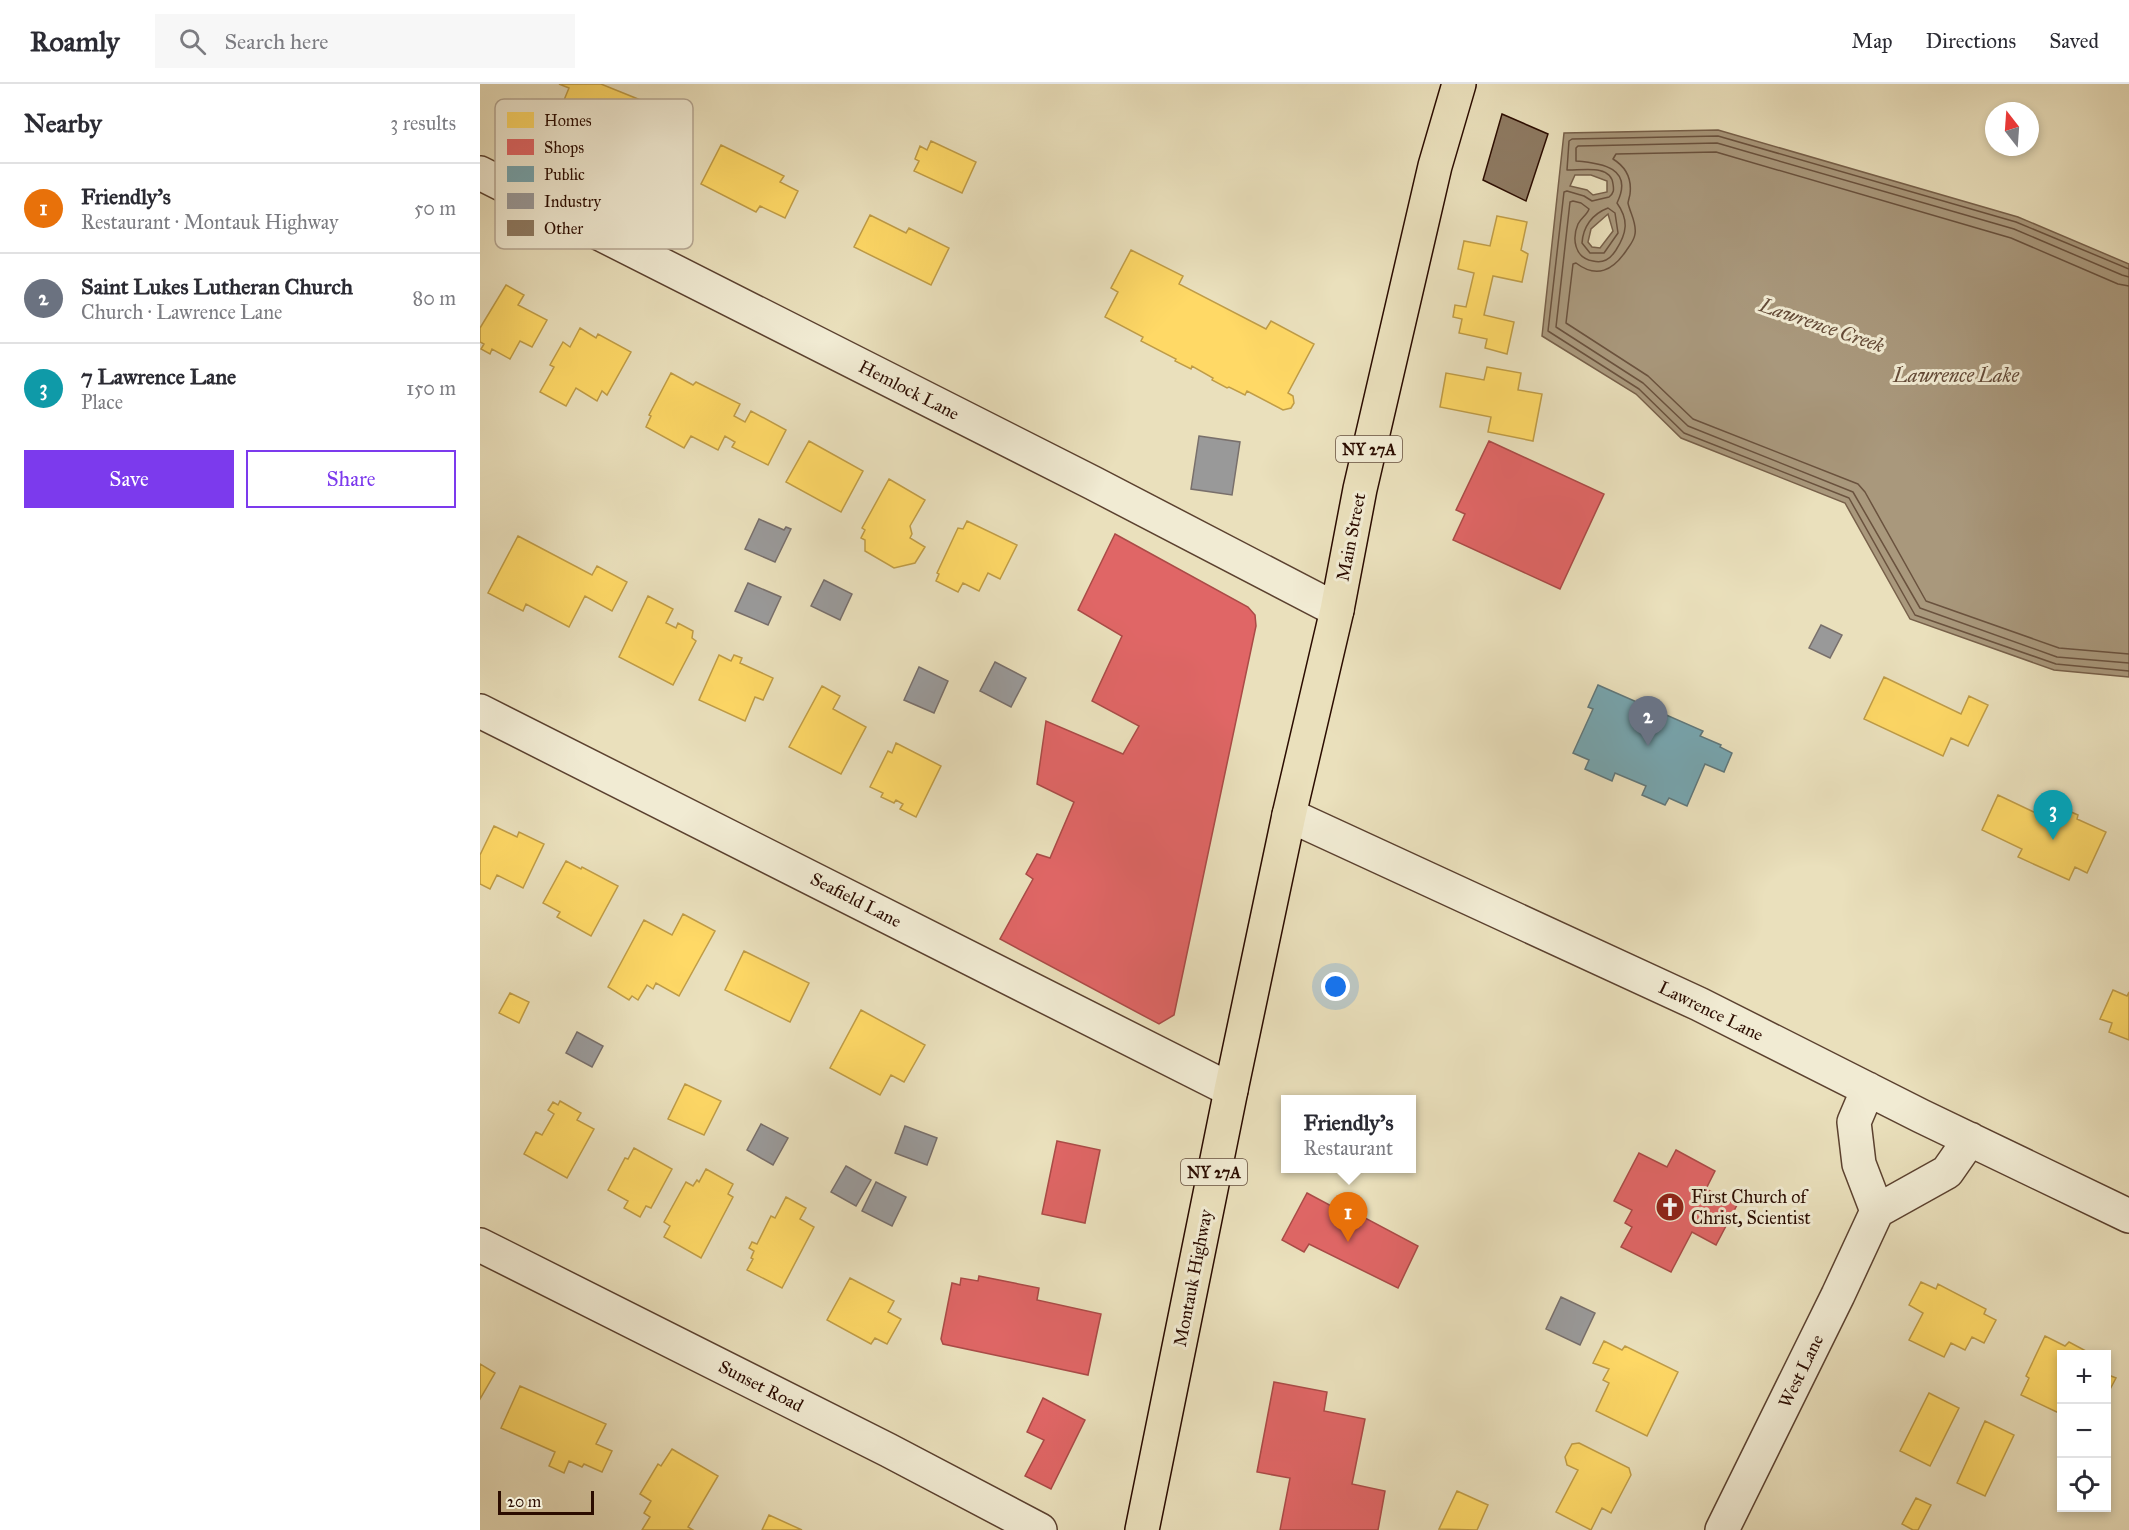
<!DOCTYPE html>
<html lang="en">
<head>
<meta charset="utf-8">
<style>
	:root { --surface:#fff; --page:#f7f7f7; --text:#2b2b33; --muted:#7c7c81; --line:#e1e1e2; --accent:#7c3aed }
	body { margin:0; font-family:"IM FELL Great Primer",serif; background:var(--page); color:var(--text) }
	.controls { position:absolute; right:18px; bottom:18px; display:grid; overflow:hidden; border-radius:0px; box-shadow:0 3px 9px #0003 }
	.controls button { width:54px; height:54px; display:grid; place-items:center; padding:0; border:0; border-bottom:2px solid var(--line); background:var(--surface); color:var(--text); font:30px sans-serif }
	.compass { position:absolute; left:1505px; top:18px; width:54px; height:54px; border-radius:50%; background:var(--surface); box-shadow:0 3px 9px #0003; rotate:343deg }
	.scale { position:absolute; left:18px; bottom:15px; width:96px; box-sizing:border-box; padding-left:6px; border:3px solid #2b0c00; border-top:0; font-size:16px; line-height:21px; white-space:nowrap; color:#2b0c00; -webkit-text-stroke:4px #f1ebd3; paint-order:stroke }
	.you { position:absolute; left:856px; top:903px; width:21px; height:21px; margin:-15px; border:4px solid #fff; border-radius:50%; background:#1a73e8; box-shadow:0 0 0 9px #1a73e833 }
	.badge { display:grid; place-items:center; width:39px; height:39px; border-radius:50%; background:var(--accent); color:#fff; font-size:20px; font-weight:700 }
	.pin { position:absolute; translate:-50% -50px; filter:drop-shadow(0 2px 3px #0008) }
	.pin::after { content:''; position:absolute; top:32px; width:21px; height:18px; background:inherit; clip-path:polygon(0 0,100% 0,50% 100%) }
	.popup { position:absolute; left:801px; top:1011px; width:135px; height:78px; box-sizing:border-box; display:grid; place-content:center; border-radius:0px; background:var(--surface); filter:drop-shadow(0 2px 4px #0005); font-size:20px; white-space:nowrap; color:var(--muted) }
	.popup b { font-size:22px; color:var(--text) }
	.popup::after { content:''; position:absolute; left:50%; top:100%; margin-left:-12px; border:12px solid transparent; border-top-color:var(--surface) }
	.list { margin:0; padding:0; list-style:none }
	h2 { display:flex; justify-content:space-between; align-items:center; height:78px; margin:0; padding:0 24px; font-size:26px }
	h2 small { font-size:20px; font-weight:400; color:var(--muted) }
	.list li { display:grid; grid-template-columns:39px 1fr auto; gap:18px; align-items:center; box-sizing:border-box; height:90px; padding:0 24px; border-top:2px solid var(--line) }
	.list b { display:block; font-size:22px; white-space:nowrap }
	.list p { margin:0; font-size:20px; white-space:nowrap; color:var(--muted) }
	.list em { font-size:20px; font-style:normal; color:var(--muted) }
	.actions { display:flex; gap:12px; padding:18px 24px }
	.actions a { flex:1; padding:14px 0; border:2px solid var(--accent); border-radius:0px; text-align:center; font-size:21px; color:var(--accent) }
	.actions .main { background:var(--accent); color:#fff }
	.icon { flex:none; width:33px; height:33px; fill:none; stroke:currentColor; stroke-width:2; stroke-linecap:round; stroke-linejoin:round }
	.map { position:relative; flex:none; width:1649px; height:1446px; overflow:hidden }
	header { display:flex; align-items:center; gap:36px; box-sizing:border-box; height:84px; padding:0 30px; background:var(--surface); border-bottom:2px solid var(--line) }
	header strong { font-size:28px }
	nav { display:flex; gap:33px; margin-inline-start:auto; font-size:21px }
	.search { width:420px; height:54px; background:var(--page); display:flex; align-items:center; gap:15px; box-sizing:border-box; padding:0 21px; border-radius:0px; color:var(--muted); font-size:22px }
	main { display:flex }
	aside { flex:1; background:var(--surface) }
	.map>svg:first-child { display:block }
</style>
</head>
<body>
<header>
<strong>Roamly</strong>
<div class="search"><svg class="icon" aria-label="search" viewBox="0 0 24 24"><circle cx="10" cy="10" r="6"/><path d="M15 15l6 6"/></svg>Search here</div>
<nav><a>Map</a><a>Directions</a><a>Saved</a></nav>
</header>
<main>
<aside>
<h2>Nearby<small>3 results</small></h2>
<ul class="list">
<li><span class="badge" style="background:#e8710a">1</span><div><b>Friendly's</b><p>Restaurant · Montauk Highway</p></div><em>50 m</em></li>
<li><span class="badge" style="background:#6b7280">2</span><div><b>Saint Lukes Lutheran Church</b><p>Church · Lawrence Lane</p></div><em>80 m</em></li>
<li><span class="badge" style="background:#0f9aa8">3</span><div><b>7 Lawrence Lane</b><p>Place</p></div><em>150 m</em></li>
</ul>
<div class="actions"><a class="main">Save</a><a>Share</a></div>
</aside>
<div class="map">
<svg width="1649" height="1446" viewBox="0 0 1649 1446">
	<rect width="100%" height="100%" fill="#eae0bc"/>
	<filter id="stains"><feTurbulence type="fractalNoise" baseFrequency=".00333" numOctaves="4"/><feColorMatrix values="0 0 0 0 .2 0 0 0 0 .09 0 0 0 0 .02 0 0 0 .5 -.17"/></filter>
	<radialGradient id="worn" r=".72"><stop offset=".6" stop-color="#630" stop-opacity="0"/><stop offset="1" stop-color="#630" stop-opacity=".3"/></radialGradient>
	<path fill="#a9987c" stroke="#77604a" stroke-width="1.5" fill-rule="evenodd" d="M1238,46L1538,133L1649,180V593L1574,586L1430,535L1365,419L1201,354L1156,310L1062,252L1084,49ZM1095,91H1111L1127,97V108L1113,111L1107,106L1090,102ZM1128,130L1133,147L1120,164L1112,163L1108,158L1111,145Z"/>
	<path fill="#ffd966" stroke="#bf9c47" stroke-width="1.5" d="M79,0H121L163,17L158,30L172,35L164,56L118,37L114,48L77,33L89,4Z
		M451,57L496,78L482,109L434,87L439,77L435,75L440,62L447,66Z
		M241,61L304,92L300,98L318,107L305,134L280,122L276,128L221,100Z
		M390,131L426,149L429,144L469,164L451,201L374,163Z
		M1017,132L1047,138L1041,166L1048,170L1042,198L1013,192L1004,231L1034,238L1027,270L1005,264L1007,255L979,249L982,235L973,233L975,221L986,223L994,189L978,185L984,157L1010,162Z
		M651,166L703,192L699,200L786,245L791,237L834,260L808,309L813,312L814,319L811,324L803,326L767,307L765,311L749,303L747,304L732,296L733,294L712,282L711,285L695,277L696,275L661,257L663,253L625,233L638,208L631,204Z
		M26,201L44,211L38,221L67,236L52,263L40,257L30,275L12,265L10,270L1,265L4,260L0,258V244Z
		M100,244L116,254L118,250L151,268L127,311L122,307L117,317L96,304L86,322L60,308L74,283L70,281L83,258L90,263Z
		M1007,283L1041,289L1038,306L1062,310L1053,357L1008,348L1011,333L960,323L966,289L1004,296Z
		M191,289L213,301L216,298L260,320L254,332L265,338L271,327L306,346L288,381L252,363L255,358L245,352L238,366L211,352L204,364L166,343L171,332L169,331Z
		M329,357L383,387L361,428L306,398Z
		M409,395L445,416L430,442L432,450L430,454L445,463L435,479L414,484L385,467V456L381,454L385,446L382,444Z
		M487,437L537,461L520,495L508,489L499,507L483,499L478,508L456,497L459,490L457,489L478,444L483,445Z
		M38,452L112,491L117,482L147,498L132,527L105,512L89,543L46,520L43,527L8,509Z
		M168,512L193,525L186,539L196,544L198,539L213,547L212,554L216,557L193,601L139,573Z
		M239,571L251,577L254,571L262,574L260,579L293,594L283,616L275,613L265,637L219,616Z
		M1404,593L1481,630L1489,612L1508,621L1488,662L1471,654L1463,672L1384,635Z
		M342,602L360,612L353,625L386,643L361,690L309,663Z
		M416,659L461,682L436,733L420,725L423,720L416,716L414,719L401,713L403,709L390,703L408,667L412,669Z
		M1518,711L1558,730L1564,716L1598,731L1597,735L1626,748L1607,789L1595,783L1589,796L1538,773L1542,765L1502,746Z
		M14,742L37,753L39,748L64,760L43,804L17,791L10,805L0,800V771Z
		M86,777L101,785L102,783L138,802L111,852L77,833L80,828L63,819Z
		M203,830L235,847L199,912L176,899L173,905L167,901L158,916L152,912L149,916L128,903L164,836L192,851Z
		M264,867L329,899L310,938L245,906Z
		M1633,906L1647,912L1649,908V956L1629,948L1632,939L1620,935Z
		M30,909L49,918L39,939L19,929Z
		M381,926L445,961L424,998L411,991L400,1011L350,984Z
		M205,1000L241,1017L224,1051L188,1035Z
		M80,1017L101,1029L97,1036L114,1045L87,1094L44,1070L56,1048L62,1051L74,1030L68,1026L73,1018L78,1021Z
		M154,1064L192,1085L171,1124L166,1122L160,1133L144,1124L148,1117L128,1106L145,1074L148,1075Z
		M226,1085L253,1100L248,1110L253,1113L221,1174L184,1153L190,1142L184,1138L206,1098L213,1102L217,1096L219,1098Z
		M306,1113L326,1124L320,1135L334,1143L302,1204L267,1186L273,1175L271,1174L274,1167L269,1164L272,1158L277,1160L291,1132L295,1134Z
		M370,1194L414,1217L408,1228L421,1235L407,1260L395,1254L391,1260L347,1236Z
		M1441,1198L1456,1205L1458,1200L1506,1225L1504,1230L1516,1236L1504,1259L1492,1253L1485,1266L1471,1259L1464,1273L1429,1256L1443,1229L1429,1221Z
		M1565,1252L1585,1262L1589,1258L1606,1267L1604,1270H1582L1581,1330L1541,1311L1549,1294L1546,1292Z
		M1124,1257L1142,1266L1145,1262L1198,1288L1167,1352L1116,1327L1129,1299L1123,1296L1129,1285L1113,1279Z
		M0,1280L15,1289L0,1315Z
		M1626,1290L1636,1294L1626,1313Z
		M40,1302L126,1340L116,1360L132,1367L122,1388L104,1380L102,1383L89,1377L84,1389L69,1382L75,1368L21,1344Z
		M1449,1309L1479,1324L1450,1382L1420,1367Z
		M1505,1337L1534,1351L1505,1412L1477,1399Z
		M1099,1359L1149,1384L1151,1391L1131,1429L1122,1424L1111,1446L1076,1428L1098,1386L1087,1381L1085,1373L1092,1360Z
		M192,1365L238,1392L208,1443L213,1446H162L170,1433L164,1429L171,1417L160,1410L178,1380L181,1382Z
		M977,1407L1008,1421L997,1446L959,1445Z
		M1436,1414L1451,1421L1438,1446H1433L1422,1440Z
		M289,1431L322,1446H282Z"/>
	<path fill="#e06666" stroke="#aa4b47" stroke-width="1.5" d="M1009,357L1124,410L1080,505L973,456L985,430L976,426Z
		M635,450L768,523L775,531L776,542L694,931L679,940L520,855L553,795L546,790L557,770L570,774L594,718L557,700L566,637L643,670L659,642L612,617L642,552L598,526Z
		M577,1057L620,1066L605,1139L562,1130Z
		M1196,1066L1235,1087L1226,1105L1257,1121L1236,1161L1212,1148L1191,1188L1141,1163L1152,1143L1145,1139L1152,1126L1134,1117L1159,1069L1187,1083Z
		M827,1109L855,1124L857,1119L938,1162L918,1204L829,1160L824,1168L802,1156Z
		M499,1192L559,1204L557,1216L621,1230L608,1291L463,1260L461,1255L472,1199L480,1201L481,1194L498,1197Z
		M794,1298L847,1308L844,1327L885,1335L872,1400L905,1407L898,1446H800L810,1394L777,1388Z
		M563,1314L605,1336L571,1405L545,1392L564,1356L547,1348Z"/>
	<path fill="#76a5af" stroke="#60777a" stroke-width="1.5" d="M1118,601L1223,647L1220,652L1241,661L1240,663L1252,669L1244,688L1225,680L1207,722L1189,714L1185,721L1162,711L1166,702L1135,689L1132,697L1105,685L1109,676L1093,669L1113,625L1108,623Z"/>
	<path fill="#999" stroke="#786f6b" stroke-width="1.5" d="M719,352L760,358L752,411L711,405Z
		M279,435L304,446L306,443L311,445L295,478L265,465Z
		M344,496L372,510L360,536L331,522Z
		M268,499L301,513L288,541L255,527Z
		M1341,541L1362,551L1350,574L1329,564Z
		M515,578L546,594L531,623L500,607Z
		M439,583L468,597L454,629L424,616Z
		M97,948L123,962L112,983L86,969Z
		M281,1040L308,1054L293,1081L267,1066Z
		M425,1042L457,1054L447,1081L415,1069Z
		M366,1082L391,1096L376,1122L351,1108Z
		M396,1098L426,1113L412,1142L382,1127Z
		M1081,1213L1115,1229L1100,1261L1066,1245Z"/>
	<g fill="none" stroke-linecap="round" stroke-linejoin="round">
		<path stroke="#6a523e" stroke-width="1.5" d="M1128,124L1135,129L1138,149L1124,169H1110L1102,159C1103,143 1112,130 1128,124Z
			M1649,185L1536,138L1238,52L1092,55L1089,57L1087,86C1098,87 1131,79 1133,100C1134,106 1134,109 1129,113L1112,117L1104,112L1087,107L1084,108L1068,247L1159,305L1204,349L1369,414L1435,531L1576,580L1649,587
			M1649,193L1642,191L1534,145L1237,59L1098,62L1096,64V77C1122,79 1154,84 1137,119C1149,136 1147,149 1136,166C1133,170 1131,174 1126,176C1122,178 1117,178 1113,177C1094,174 1092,154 1098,140C1101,134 1107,131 1109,125L1101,119L1093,117L1090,118L1076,243L1163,299L1208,342L1373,408L1440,524L1577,573L1649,579
			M1649,202L1638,200L1531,154L1236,68L1136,70L1133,75C1146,83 1152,94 1150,110C1150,111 1148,118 1148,119C1150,129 1157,139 1155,150C1154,157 1150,161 1146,167C1133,186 1117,195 1096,179L1093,180L1086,239L1168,292L1213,335L1378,400L1385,408L1446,517L1579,564L1649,570"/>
	</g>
	<path fill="#8e7a62" stroke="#2b0c00" stroke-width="1.5" d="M1022,30L1068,50L1046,117L1003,96Z"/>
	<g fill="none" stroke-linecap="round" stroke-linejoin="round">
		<g stroke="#5b412f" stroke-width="36">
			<path id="minor" d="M0,89L613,399L857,526
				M0,627L751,1006
				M809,731L1219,920L1441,1032L1649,1132
				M1388,1005L1374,1038L1379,1080L1397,1127
				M0,1161L408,1366L560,1446
				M1242,1446L1358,1211L1397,1127L1467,1088L1490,1055"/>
		</g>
		<g stroke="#2b0c00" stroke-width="36">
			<path id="primary" d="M662,1446L751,1006L809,731L857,526L880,405L955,82L979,0"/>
		</g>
		<use href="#minor" stroke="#f1ebd3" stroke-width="33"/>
		<use href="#primary" stroke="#eae0bc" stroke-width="33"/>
	</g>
	<defs>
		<g id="church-disc" transform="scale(1.5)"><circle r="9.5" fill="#8f2418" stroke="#f1ebd3"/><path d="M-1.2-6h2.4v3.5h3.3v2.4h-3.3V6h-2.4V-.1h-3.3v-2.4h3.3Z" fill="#fff"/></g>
	</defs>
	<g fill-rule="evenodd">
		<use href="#church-disc" x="1190" y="1123"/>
	</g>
	<g text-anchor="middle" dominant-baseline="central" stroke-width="6" stroke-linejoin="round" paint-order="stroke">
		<g fill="#f1ebd3" stroke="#664f3f" stroke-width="1.5">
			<rect x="856" y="352" width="66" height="26" rx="4.5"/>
			<rect x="701" y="1075" width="66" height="26" rx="4.5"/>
		</g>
		<g font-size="16" font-weight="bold" fill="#2b0c00">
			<text x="889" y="365">NY 27A</text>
			<text x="734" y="1088">NY 27A</text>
		</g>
		<g font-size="18" fill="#2b0c00" stroke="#f1ebd3">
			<text transform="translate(429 306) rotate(27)">Hemlock Lane</text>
			<text transform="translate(871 453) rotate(-79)">Main Street</text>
			<text transform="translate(376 816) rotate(27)">Seafield Lane</text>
			<text transform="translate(1231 927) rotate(26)">Lawrence Lane</text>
			<text transform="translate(713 1194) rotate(-79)">Montauk Highway</text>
			<text transform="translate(1321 1287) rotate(-64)">West Lane</text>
			<text transform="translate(281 1302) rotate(27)">Sunset Road</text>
		</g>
		<g font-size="18" fill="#2b0c00" stroke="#f1ebd3" text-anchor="start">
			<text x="1211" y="1113">First Church of<tspan x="1211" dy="21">Christ, Scientist</tspan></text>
		</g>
		<g font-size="20" font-style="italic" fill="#644b38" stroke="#f1ebd3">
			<text transform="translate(1342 241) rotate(19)">Lawrence Creek</text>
			<text x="1476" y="291">Lawrence Lake</text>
		</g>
	</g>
	<rect x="15" y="15" width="198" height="150" rx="9" fill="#f1ebd3" stroke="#b6a894" stroke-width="1.5"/>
	<rect x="27" y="28" width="27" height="16" fill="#ffd966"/>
	<rect x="27" y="55" width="27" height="16" fill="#e06666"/>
	<rect x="27" y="82" width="27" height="16" fill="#76a5af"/>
	<rect x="27" y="109" width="27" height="16" fill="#999"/>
	<rect x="27" y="136" width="27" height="16" fill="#8e7a62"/>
	<g font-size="16" fill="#2b0c00">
		<text x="64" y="42">Homes</text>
		<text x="64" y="69">Shops</text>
		<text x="64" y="96">Public</text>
		<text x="64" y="123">Industry</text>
		<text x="64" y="150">Other</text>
	</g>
	<rect width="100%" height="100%" filter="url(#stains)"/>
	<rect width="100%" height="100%" fill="url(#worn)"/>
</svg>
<div class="controls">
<button>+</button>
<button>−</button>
<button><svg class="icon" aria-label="locate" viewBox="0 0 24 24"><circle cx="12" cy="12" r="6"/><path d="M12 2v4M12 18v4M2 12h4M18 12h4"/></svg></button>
</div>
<svg class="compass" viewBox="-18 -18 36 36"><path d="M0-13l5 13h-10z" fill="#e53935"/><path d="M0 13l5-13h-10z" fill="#7c7c81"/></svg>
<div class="scale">20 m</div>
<div class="you"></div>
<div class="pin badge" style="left:868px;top:1158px;background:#e8710a">1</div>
<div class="popup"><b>Friendly's</b>Restaurant</div>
<div class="pin badge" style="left:1168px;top:662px;background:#6b7280">2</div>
<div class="pin badge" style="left:1573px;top:756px;background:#0f9aa8">3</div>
</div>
</main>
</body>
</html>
